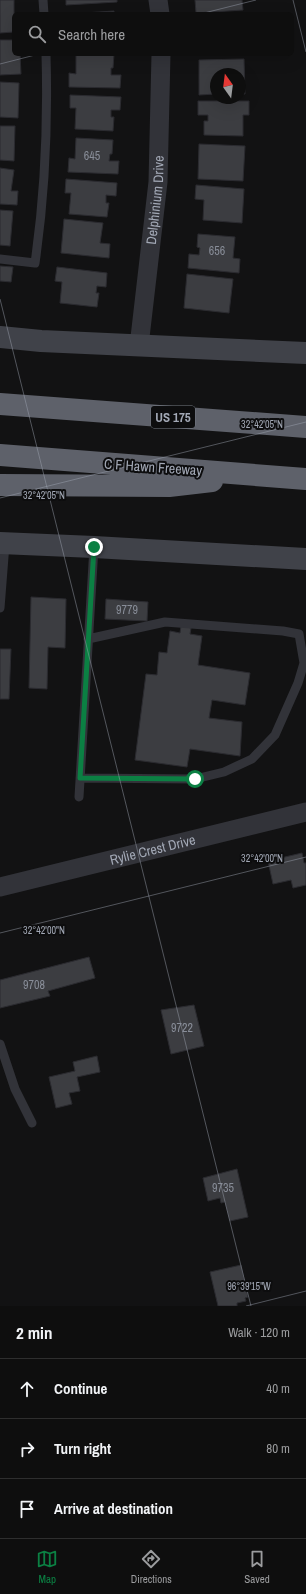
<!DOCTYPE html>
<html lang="en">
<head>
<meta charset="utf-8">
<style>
	:root { --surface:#0e0e0e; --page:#171717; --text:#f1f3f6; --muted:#9b9c9e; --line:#2e2e2e; --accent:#0b8043 }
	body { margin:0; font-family:"Archivo Narrow",sans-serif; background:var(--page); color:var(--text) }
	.compass { position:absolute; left:210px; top:68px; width:36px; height:36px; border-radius:50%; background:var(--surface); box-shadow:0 4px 16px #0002; rotate:346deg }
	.stop { position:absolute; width:12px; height:12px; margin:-9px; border:3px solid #0b8043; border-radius:50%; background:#fff }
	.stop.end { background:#0b8043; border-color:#fff; box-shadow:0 1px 4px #0008 }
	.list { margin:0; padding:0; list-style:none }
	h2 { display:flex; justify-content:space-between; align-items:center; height:52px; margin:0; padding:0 16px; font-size:17px }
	h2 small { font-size:13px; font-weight:400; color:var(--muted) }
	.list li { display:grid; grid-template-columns:26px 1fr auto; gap:12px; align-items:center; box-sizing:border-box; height:60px; padding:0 16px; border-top:1px solid var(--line) }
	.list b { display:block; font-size:15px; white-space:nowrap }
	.list em { font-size:13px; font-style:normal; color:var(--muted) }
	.icon { flex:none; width:22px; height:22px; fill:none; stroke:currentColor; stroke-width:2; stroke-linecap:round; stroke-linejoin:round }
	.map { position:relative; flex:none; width:306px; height:1306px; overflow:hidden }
	.search { position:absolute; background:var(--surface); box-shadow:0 4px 16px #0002; left:12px; right:12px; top:12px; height:44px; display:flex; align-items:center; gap:10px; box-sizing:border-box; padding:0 14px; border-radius:6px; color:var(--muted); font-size:15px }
	.sheet { height:232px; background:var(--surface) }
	nav { display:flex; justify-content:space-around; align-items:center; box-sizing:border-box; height:56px; border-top:1px solid var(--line); background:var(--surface); font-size:11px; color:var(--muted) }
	nav a { display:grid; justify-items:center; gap:2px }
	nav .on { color:var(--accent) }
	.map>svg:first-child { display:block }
</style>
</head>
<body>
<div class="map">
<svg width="306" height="1306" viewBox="0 0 306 1306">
	<rect width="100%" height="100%" fill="#121213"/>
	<path fill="#3c3d41" stroke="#2b2b30" d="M0,0H14V32L0,33Z
		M66,0H117V2L66,5Z
		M195,0H242L243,10L196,13Z
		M114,11V14H69Z
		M0,40H14V54H20L21,74L0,75Z
		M76,54H114L113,68H111V75H121L120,88L69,87V73L76,74Z
		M244,59L245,94H240V74H216V94L199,95V60Z
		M0,82L19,83L18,118L0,117Z
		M70,95L121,97L120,110H111V117H114L113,131L75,129L76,108H70Z
		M198,101H249V115H243V136L204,135V121H208V115H198Z
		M0,126H15L14,161L0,160Z
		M76,138L113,140L112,154H110L109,161H119L118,174L68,172L69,158L75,159Z
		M199,144L245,146L243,181L198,179Z
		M0,168L14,170L11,191H18L17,205L0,204Z
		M66,179L117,183L116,196L106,195V203H109L107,217L69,214L71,193H65Z
		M196,185L244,189L242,223L203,220L204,200L195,199Z
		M0,210L13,211L10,246L0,245Z
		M64,219L103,223L100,243L110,244L109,258L61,253Z
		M198,234L235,237L233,258L240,259L239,273L188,268L189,254L199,255L200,248L197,247Z
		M0,266L13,267L11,282L0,281Z
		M57,267L107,273L106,287L97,286L96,293H99L97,307L60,303L62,282L55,281Z
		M187,274L233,279L229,313L184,308Z
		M31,597L66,599L65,648L48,647L47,689L29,688Z
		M106,599L148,602L147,621L105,619Z
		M181,626L191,628L190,634L202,636L198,665L250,673L245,705L212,700L209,718L242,722L240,756L190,749L187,767L135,760L146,674L157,675L159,652L167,653L170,631L180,633Z
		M0,649H11L9,699H0Z
		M302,853L304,863H306V885L293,888L291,880L273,884L268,861Z
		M89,957L95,978L48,991L50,996L0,1008V980Z
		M194,1005L204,1046L171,1054L161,1010Z
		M97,1056L100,1072L77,1077L80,1091L69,1093L72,1104L56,1108L49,1077L75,1071L73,1062Z
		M237,1169L248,1217L230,1221L225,1202L221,1203L220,1198L208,1201L203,1178Z
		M241,1265L248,1297L245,1298L246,1301L237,1303V1306H218L210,1272Z"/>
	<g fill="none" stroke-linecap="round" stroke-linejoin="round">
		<path stroke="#323339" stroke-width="9" d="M43,0L44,14
			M0,259L35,263C45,194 48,124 46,54
			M0,608L5,544
			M80,778L195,779L224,772L252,759L275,735L298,683L304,663L299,634L283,631L165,622L88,639
			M79,797L94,547
			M0,1044L15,1089L32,1123"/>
		<g stroke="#323339" stroke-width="19">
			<path d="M158,0L160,14"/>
			<path id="s1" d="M139,346L158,182L161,54"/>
			<path id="s2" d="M0,887L306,812"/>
		</g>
		<path stroke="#404249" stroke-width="22" d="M0,337L41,341L306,353
			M0,543L94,547L306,559"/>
		<path stroke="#5e616a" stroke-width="22" d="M0,404L306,427
			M0,455L306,479
			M0,485L169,486L212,481"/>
	</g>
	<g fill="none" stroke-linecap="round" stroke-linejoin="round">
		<path stroke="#0b8043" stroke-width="5" d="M94,547L80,778L195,779"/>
	</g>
	<path fill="none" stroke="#a2a8b5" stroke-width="1" stroke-opacity="0.45" d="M293,0L306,52M200,14L256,0M0,64L39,54M0,299L251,1306M0,498L306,422M0,933L306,857M246,1306L306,1291"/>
	<g text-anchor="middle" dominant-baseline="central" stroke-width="4" stroke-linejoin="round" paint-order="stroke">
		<g font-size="12" fill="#888d98">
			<text x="92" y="156">645</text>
			<text x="217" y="251">656</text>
			<text x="127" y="610">9779</text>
			<text x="34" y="985">9708</text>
			<text x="182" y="1028">9722</text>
			<text x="223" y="1188">9735</text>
		</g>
		<rect fill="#0d0d0e" stroke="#757a83" stroke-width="1" x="151" y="406" width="44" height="22" rx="3"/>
		<g font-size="13" font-weight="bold" fill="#a2a8b5">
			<text x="173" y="417">US 175</text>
		</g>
		<g font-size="14" fill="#a2a8b5" stroke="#0d0d0e">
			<text stroke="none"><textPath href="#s1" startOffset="147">Delphinium Drive</textPath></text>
			<text transform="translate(153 467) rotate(4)">C F Hawn Freeway</text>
			<text stroke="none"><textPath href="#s2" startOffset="157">Rylie Crest Drive</textPath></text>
		</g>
	</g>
	<g font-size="10" text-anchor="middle" fill="#a2a8b5" stroke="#0d0d0e" stroke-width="4" stroke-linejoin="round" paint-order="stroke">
		<text x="262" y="428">32°42'05"N</text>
		<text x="44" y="499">32°42'05"N</text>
		<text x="262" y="862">32°42'00"N</text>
		<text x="44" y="934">32°42'00"N</text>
		<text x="249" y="1290">96°39'15"W</text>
	</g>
</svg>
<svg class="compass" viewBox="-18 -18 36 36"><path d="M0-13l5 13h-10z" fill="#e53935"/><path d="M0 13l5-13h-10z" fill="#9b9c9e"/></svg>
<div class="stop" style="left:195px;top:779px"></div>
<div class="stop end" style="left:94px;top:547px"></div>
<div class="search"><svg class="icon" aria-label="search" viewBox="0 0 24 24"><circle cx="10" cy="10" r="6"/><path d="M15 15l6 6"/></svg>Search here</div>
</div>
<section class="sheet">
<h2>2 min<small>Walk · 120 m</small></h2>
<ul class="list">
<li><svg class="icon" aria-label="ahead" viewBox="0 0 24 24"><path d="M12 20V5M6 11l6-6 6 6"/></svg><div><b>Continue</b></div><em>40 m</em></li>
<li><svg class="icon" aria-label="right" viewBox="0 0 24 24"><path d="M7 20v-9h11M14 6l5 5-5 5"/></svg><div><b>Turn right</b></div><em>80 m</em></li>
<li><svg class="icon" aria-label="arrive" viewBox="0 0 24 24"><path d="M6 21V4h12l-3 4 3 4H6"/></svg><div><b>Arrive at destination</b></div></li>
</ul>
</section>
<nav>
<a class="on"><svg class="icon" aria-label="map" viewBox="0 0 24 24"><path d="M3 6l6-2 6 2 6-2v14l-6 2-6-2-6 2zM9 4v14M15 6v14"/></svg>Map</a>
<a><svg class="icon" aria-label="directions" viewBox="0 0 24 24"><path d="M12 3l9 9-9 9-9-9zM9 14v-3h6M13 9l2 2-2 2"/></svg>Directions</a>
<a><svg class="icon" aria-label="saved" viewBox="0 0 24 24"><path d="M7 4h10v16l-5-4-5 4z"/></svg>Saved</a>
</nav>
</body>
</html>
